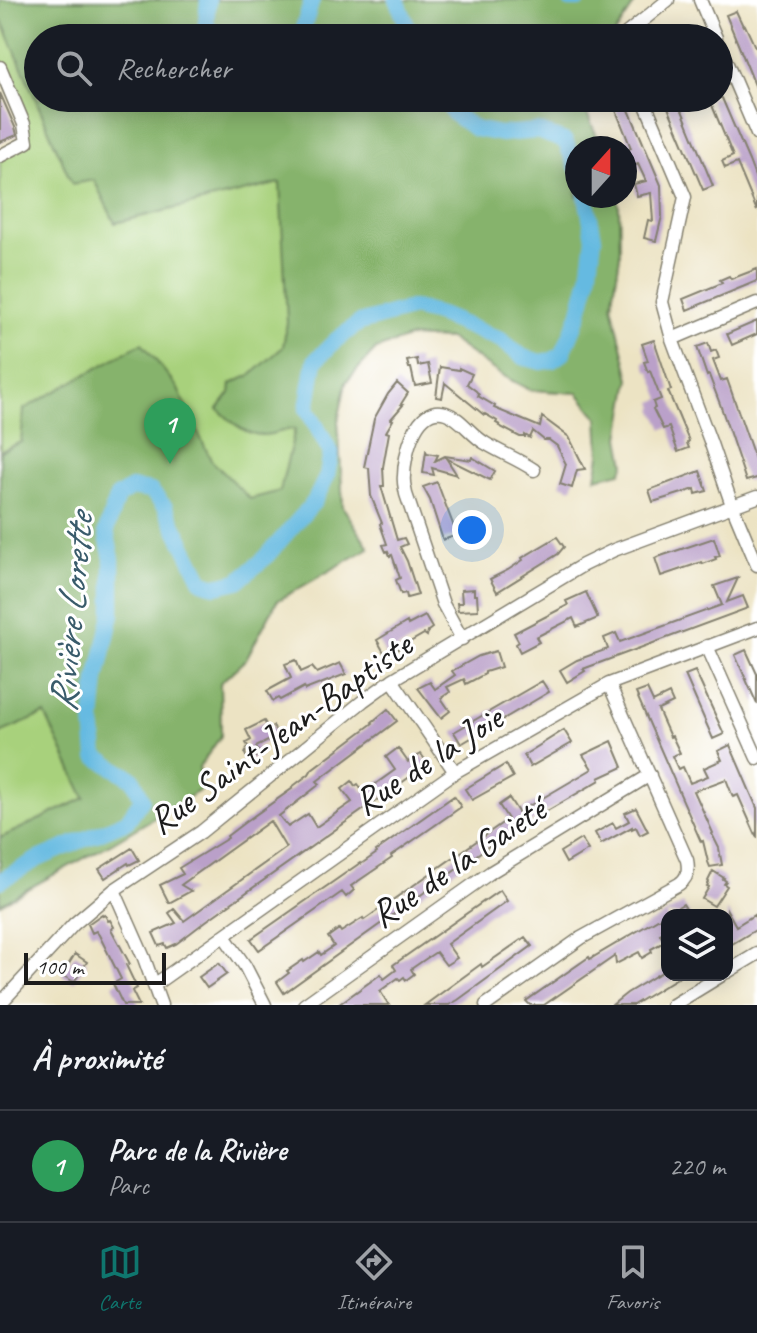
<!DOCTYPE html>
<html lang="fr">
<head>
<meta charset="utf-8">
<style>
	:root { --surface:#171b24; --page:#20242c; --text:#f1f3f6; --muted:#9ea1a6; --line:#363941; --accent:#0f766e }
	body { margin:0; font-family:Caveat,sans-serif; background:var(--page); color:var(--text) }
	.controls { position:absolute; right:24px; bottom:24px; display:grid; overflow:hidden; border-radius:16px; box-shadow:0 4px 20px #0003 }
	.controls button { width:72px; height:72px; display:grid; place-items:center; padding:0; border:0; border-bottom:2px solid var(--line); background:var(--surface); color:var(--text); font:40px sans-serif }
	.compass { position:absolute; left:565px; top:136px; width:72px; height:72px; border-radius:50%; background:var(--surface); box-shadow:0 4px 20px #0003; rotate:21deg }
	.scale { position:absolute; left:24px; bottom:20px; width:142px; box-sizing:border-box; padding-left:8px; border:4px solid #1c1c1c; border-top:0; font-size:22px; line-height:28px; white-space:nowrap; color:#1c1c1c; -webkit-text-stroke:6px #fff; paint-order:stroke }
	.you { position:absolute; left:472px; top:530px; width:28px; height:28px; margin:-20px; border:6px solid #fff; border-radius:50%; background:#1a73e8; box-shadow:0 0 0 12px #1a73e833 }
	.badge { display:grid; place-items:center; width:52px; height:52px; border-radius:50%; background:var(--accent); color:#fff; font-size:26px; font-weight:700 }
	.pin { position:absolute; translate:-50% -66px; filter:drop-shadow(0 2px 4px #0008) }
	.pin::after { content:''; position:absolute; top:42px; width:28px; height:24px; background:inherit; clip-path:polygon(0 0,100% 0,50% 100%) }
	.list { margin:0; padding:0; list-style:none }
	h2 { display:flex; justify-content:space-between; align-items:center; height:104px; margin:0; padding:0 32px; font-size:34px }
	h2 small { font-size:26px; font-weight:400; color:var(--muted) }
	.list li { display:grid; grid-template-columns:52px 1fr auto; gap:24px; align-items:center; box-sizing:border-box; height:112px; padding:0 32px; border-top:2px solid var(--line) }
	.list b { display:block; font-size:30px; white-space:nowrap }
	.list p { margin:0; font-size:26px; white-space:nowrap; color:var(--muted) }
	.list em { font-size:26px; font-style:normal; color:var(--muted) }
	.icon { flex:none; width:44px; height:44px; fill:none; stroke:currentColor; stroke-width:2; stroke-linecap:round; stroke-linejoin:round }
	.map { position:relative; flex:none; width:757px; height:1005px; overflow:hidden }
	.search { position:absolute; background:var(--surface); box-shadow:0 4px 20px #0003; left:24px; right:24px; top:24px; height:88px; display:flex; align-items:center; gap:20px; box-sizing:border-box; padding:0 28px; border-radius:44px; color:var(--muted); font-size:30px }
	.sheet { height:216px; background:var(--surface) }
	nav { display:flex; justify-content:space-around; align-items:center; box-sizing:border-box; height:112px; border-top:2px solid var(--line); background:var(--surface); font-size:22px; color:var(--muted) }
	nav a { display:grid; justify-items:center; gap:4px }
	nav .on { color:var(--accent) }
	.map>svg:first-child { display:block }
</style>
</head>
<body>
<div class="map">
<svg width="757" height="1005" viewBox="0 0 757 1005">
	<rect width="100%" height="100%" fill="#fff"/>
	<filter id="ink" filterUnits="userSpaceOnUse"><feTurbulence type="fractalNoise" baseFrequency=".0125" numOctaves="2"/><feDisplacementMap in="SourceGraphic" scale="16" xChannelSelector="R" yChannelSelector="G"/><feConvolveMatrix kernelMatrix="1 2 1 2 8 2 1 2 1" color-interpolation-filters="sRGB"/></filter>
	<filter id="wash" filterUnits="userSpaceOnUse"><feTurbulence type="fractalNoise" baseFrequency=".006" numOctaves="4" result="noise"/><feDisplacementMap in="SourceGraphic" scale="32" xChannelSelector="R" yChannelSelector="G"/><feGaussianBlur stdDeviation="1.8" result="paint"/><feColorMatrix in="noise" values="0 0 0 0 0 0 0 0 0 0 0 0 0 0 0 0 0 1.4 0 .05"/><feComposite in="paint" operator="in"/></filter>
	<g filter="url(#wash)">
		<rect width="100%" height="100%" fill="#ece3c3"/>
		<path fill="#a8d17c" stroke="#62764c" stroke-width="2" d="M0,0H637L612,38H38V98H580L602,148H577V196H616L619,207L620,256L612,305L630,379L598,418L578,393L530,390L501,375L450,339L410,337L376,349L346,382L338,421L343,507L369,548L277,601L246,659L220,683L221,736L199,767L202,789L112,843L0,904V156L27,142L0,67Z"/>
		<path fill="#86b36c" stroke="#516844" stroke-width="2" d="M0,0H637L612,38H38V98H580L602,148H577V196H616L619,207L620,256L612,305L630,379L620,437L625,464L621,472L596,478L600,455L598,418L578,393L530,390L501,375L450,339L410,337L376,349L346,382L338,421L343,507L369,548L277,601L246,659L220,683L221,736L199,767L202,789L112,843L0,904V838L85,798L45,714L0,733V451L21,442L24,409L142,343L177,387L211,460L250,499L280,491L295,429C284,429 274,435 263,435C245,436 230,420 218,409L230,393L231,384L251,375L283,347L287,322L280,183L115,223L94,180L72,184L0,16Z"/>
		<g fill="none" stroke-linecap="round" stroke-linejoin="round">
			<path stroke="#65bae1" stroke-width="16" d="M208,0L206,23L214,38
				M397,0L412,38
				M570,0H579
				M300,38L312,0
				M445,98L454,114L475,129L501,134L537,131L565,141L577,168
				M0,881L36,860L127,821L142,799L133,779L96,757L93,720L97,680L112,614V559L106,531L117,497L131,488L151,491L165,507L202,581L216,586L238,581L265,558L314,502L327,476L331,453L307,409L315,361L336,340L359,323L413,308L440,315L501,340L523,357L541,362L553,360L563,353L579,315L589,277L594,238L586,196"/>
		</g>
		<g id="blocks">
			<path fill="#baa0c9" d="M736,11L743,26L745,25L755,47L757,46V90L726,15Z
				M0,93L15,127L17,135L0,142Z
				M611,98H624L661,185L662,216L656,241L644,238L648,220L653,221L651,193L637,196L634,184L646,181L638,164L633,166L627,150L631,148Z
				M664,98H677L713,186L703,190Z
				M709,98H722L749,161L757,182V211L737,163L725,168L722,161L733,156Z
				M757,269V281L687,310L683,299L722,283L720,280L729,276L731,279Z
				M757,321V334L732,345L727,334Z
				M654,340L671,390L668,391L689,441L687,443L689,448L678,452L669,427L663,429L653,409L655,408L653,402L661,399L650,371L648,372L644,362L648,361L642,344Z
				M708,343L711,352L716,350L719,358L713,360L721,381L727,379L757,465V478L746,481L720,404L709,375L707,376L697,347Z
				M417,359L418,366L428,364L432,383L415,386L411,368H409L407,361Z
				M440,367L459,370V368L472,374L467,384L476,391L479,395L478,396L495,406L494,408L540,427L542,417L569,437L585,469L577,470L572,488L560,484L566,464L557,446L549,440H544L533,431L530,438L525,435V437H520L499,426L500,425L496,423L497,421L485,414L484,415L445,383L442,398L436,397Z
				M397,383L408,393L401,404L403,405L391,419L393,420L386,432L389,433L383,467L384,486H381L397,540L404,538L407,544L400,547L407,561L418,595L407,598L406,593L401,594L396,580L400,578L392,555L390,556L388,551L386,552L383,545L387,544L380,524L382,523L371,496L369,468L364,467L374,419L388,394Z
				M426,451L427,453L438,455L435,461L445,456L471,460L472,457L495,471L490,480L446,458L457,475L432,468L434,475L423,473Z
				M700,471L707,491L696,494L695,489L653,502L649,490Z
				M437,482L457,535L443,540L430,500L423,487Z
				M557,537L564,547L558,554L497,592L490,579L508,570L523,560L522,558Z
				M714,538L720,556L715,557L716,559L703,564L702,562L661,576L655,558Z
				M738,578L727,602L743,596L748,608L583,669L585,671L567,682L560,670L577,660L608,649L604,638L616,633L620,642L722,605L714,586Z
				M474,589V595H477L478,610L458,611L457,603H462L461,590Z
				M586,592L598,618L577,627L573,618L536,637L539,642L520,652L516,644L519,642L514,633L568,605L566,601Z
				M425,616L432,628L428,631L427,636L424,634L386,656L377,640L407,622L408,625Z
				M746,650L757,674V704L735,655Z
				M496,651L501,667L485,672V674L466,684L464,679L447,687L450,692L441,698L450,711L441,718L418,688L430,682L435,689L455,675L452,671L479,656Z
				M296,660L301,672L312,667L317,673L340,663L346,674L305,690L304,687L280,700L278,698L273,701L267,691L291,678L285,664Z
				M695,671L724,734L713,739L685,675Z
				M542,681L549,692L461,744L454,732Z
				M647,689L653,702L669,694L673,703L658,710L670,737L672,736L680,753L672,756L678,769L683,767L690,783L708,776L704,768L722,760L718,751L730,745L757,808V838L738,795L733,797L726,779L694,791L713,833L712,834L719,848L722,865L710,867L708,862L703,841L701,842L636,693Z
				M388,709L397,721L317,781L320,784L279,816L288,827L308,814L316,827L352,802L342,789L352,781L355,786L358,784L364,792L395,770L386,757L398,748L408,762L421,754L428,764L206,921L176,944L167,948L165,944L159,946L153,933L176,923L169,913L174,909L184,921L286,848L270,821L181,885L191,891L169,903L160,885L183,874L179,868L228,838L227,836L244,823L293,788L292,787L309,774L312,769L373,723L372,722Z
				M264,721L268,728L273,726L278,736L256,747L260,755L248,760L245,754L248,746L246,743L251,740L246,730Z
				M564,730L572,743L530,767L524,755Z
				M612,741L623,767L599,778L600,780L542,814V816L496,841L284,993L277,982L289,973L287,971L303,960L304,962L319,952L321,955L334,946L328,937L339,929L341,932L363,918L364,920L508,819L499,805L509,798L518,812L541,799L592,769L583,755Z
				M506,764L513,777L472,800L465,789Z
				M454,796L461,807L391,856L392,858L351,886L354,890L346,897L342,892L259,950L251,939L360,863L361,864L377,853L376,851Z
				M636,808L648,831L640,835L636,827L632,829V827L601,844L595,833L613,823L616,828L629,821L625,813Z
				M581,839L588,850L566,863L560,852Z
				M132,848L139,860L129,865L128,863L105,878L99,869Z
				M713,871L724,878L723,879L726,881L724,884L727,886L714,906L702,899L709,887L707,886L709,882L708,881Z
				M500,890L507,901L447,944L457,958L446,965L436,952L424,960L411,969L414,974L406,980L404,977L400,980L398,978L380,991L389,1005H338L381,974L384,979L396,970L393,965Z
				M683,904L690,915H667V925L662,928L664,932L660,934L664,942L651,949L652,952L642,958L639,952L616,964L615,956L544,1005H530L526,1001L589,957L590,959Z
				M727,910L736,926L754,915L757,921V929L727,947Z
				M102,914L103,916L105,915L108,921L110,920L114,927L111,929L130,964L126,965L137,988L132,991L139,1005H123L113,984L121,979L99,935L96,931L92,933L88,924Z
				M525,937L532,946L458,1000L449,1005H425L481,964L482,967Z
				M75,954L87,962L74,982L62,975Z
				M219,963L227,974L207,988L199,977Z
				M667,969V975H682L633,1005H612L627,993Z"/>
		</g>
	</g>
	<g filter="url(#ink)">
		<use href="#blocks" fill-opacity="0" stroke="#848070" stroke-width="2"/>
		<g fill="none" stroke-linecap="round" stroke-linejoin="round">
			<g stroke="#848070" stroke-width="15">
				<path id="minor" d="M700,0L716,38
					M621,38L668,0
					M719,45L757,134
					M0,67L24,124L27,142L0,156
					M643,98L685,197L662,302L672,339L710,441L732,505L757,565
					M672,339L757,303
					M462,639L443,604L406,494C405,488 403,482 404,476C404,455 416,403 446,413C461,418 471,435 485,443C501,453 518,459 534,470
					M707,646L757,758
					M392,680L455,772
					M114,890L144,958L161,1005
					M224,936L245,966L265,1005
					M727,972L757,954
					M154,985L455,772L609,684L757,628
					M0,1004L74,924L114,890L201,832L363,701L392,680L583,565L614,550L757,497
					M304,1005L491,872L650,775
					M486,1005L581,938L679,884C688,878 689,870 687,860L609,684
					M673,1005L722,975"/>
			</g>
			<use href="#minor" stroke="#fff" stroke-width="12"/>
		</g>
	</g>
	<g text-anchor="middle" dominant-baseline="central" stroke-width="6" stroke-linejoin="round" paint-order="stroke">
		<g font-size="38" fill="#1c1c1c" stroke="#fff">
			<text transform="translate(280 733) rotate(-36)">Rue Saint-Jean-Baptiste</text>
			<text transform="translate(428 760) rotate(-33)">Rue de la Joie</text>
			<text transform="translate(458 862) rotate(-34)">Rue de la Gaieté</text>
		</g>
		<g font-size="40" font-style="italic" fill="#395b6b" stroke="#fff">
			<text transform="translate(71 613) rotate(-85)">Rivière Lorette</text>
		</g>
	</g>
</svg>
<div class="controls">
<button><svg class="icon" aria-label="layers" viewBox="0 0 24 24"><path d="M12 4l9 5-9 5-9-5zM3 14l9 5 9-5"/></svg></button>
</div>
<svg class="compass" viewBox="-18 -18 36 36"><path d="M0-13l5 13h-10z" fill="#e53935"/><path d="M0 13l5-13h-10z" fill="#9ea1a6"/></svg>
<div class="scale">100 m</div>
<div class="you"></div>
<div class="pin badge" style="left:170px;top:464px;background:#2e9e5b">1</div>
<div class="search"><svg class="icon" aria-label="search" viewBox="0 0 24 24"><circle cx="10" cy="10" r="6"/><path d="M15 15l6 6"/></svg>Rechercher</div>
</div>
<section class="sheet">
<h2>À proximité<small></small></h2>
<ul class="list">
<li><span class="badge" style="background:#2e9e5b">1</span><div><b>Parc de la Rivière</b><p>Parc</p></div><em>220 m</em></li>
</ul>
</section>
<nav>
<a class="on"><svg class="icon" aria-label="map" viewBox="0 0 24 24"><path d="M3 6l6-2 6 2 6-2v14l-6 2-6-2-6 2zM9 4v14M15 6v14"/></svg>Carte</a>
<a><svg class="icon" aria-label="directions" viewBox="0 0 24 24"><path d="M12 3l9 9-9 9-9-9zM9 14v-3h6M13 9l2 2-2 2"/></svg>Itinéraire</a>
<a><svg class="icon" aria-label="saved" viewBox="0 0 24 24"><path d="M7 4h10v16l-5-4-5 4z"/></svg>Favoris</a>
</nav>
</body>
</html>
